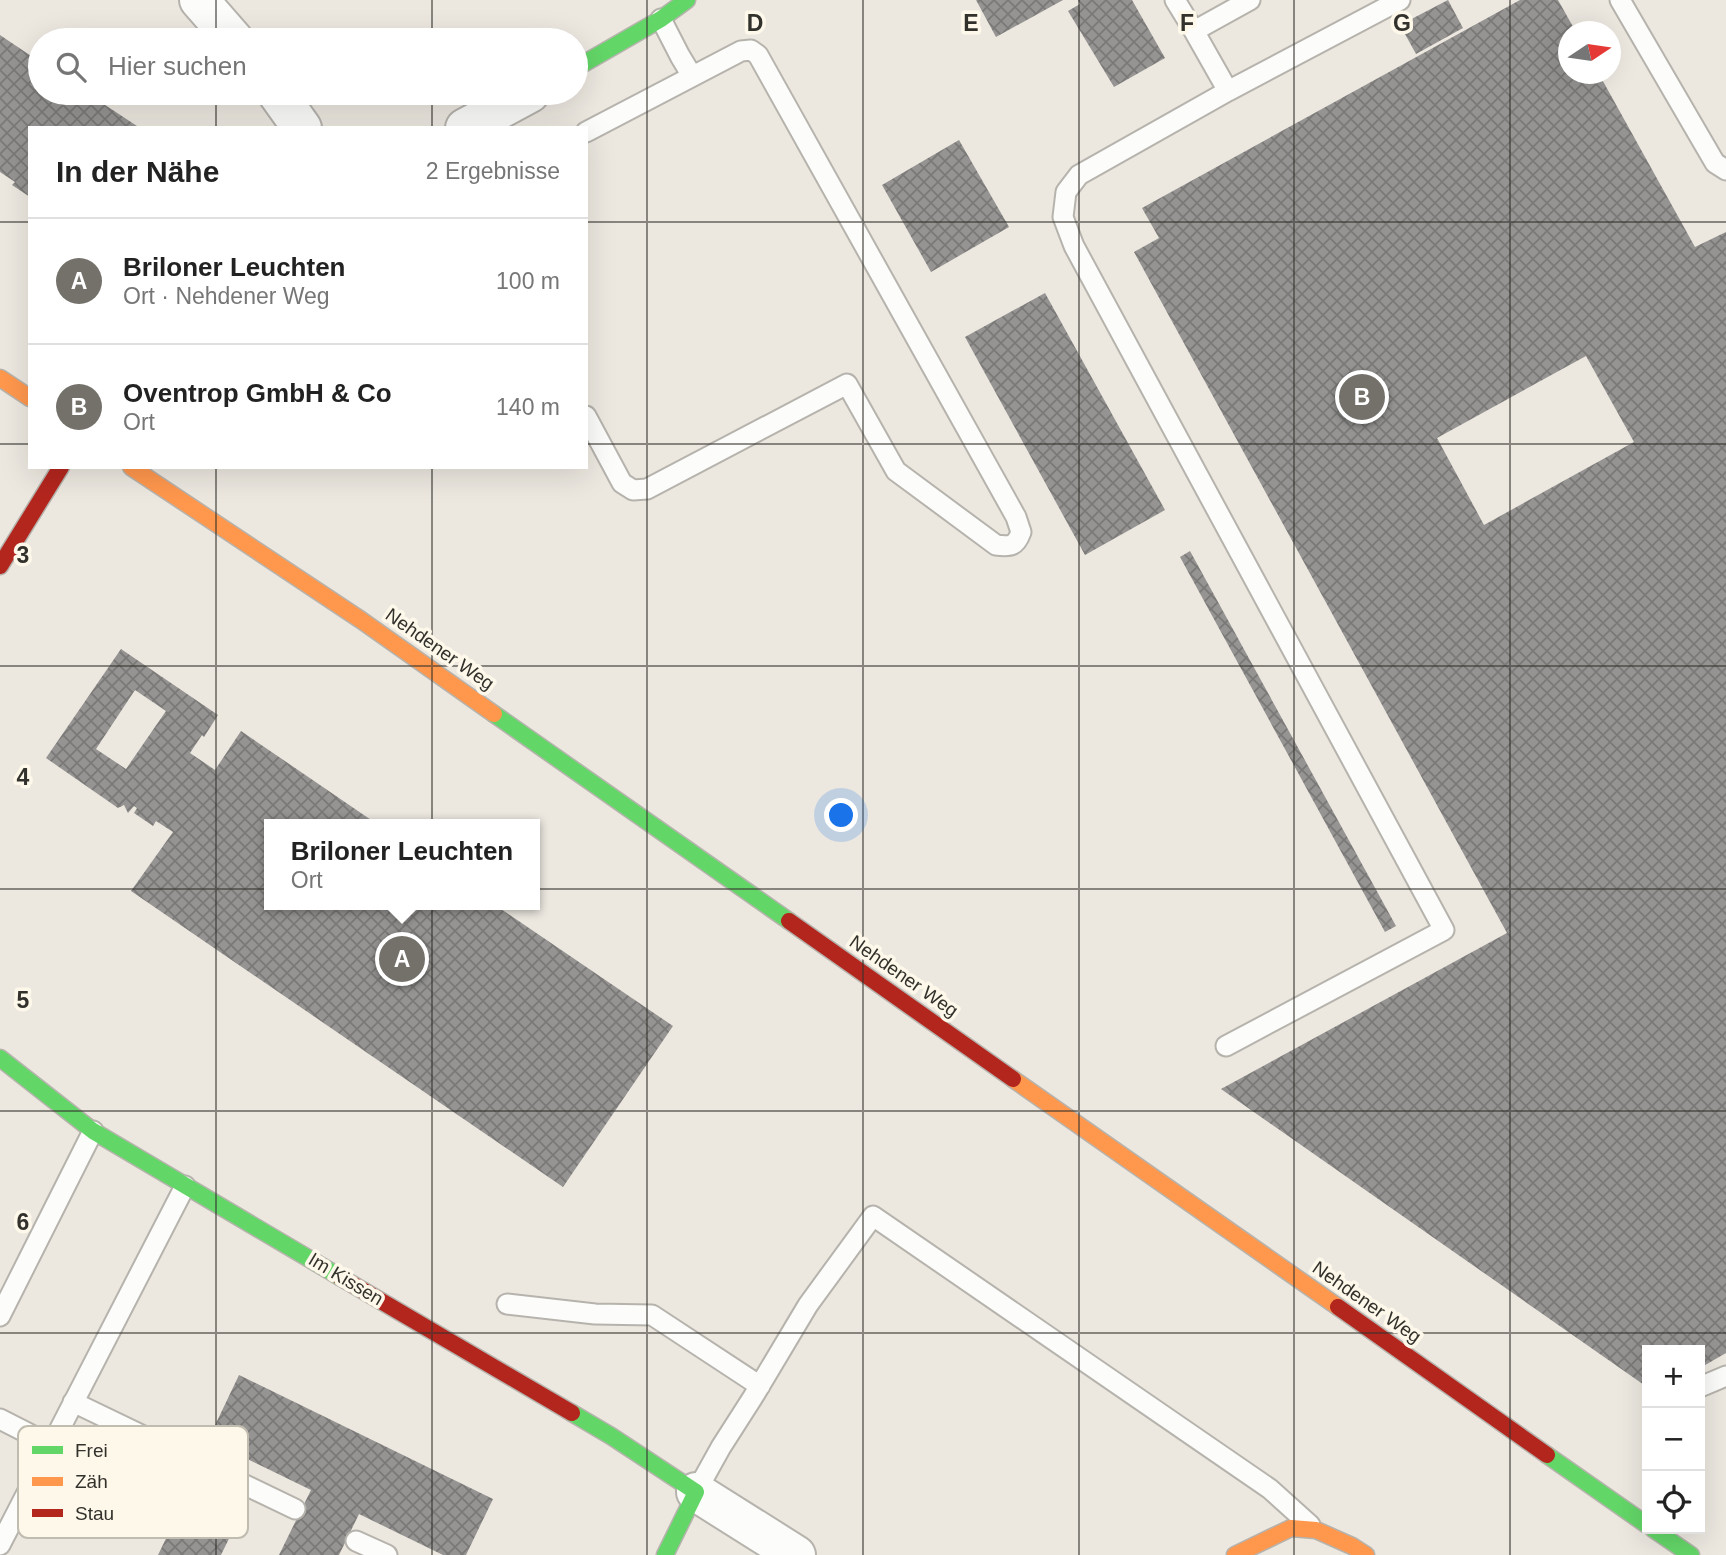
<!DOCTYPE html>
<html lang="de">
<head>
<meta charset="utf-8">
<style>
	:root { --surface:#fff; --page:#f2f2f2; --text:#222; --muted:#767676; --line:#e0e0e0; --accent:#74716b }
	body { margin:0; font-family:Arial,sans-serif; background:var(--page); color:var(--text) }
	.controls { position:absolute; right:21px; bottom:21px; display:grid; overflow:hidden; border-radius:0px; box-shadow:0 7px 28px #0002 }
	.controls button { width:63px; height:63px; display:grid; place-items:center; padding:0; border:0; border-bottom:2px solid var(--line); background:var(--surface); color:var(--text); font:35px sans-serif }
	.compass { position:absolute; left:1558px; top:21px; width:63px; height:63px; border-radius:50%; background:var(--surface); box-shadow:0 7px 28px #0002; rotate:77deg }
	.you { position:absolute; left:842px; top:816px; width:24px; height:24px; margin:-18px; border:5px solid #fff; border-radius:50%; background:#1a73e8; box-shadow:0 0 0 10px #1a73e833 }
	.badge { display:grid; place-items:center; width:46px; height:46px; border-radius:50%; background:var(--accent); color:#fff; font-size:23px; font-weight:700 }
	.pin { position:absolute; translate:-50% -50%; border:4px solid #fff; box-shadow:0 2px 7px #0006 }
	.popup { position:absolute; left:264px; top:819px; width:276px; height:91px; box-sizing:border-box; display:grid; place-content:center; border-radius:0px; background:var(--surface); filter:drop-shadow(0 2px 5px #0005); font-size:23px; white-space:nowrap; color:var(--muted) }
	.popup b { font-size:26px; color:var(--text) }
	.popup::after { content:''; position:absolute; left:50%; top:100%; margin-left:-14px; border:14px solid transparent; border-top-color:var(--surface) }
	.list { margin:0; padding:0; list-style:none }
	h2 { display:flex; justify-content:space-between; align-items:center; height:91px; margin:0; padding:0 28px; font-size:30px }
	h2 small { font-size:23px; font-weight:400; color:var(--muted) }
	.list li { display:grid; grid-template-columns:46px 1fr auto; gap:21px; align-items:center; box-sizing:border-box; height:126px; padding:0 28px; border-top:2px solid var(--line) }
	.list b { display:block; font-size:26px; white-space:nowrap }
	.list p { margin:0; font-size:23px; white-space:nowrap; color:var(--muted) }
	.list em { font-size:23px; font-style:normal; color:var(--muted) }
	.icon { flex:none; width:38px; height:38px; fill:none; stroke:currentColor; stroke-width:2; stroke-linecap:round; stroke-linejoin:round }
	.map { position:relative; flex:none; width:1726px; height:1555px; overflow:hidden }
	.search { position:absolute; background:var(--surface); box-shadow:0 7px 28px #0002; left:28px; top:28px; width:560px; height:77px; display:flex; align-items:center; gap:18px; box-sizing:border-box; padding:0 24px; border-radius:38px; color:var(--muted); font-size:26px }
	.panel { position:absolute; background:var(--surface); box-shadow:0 7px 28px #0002; left:28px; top:126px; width:560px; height:343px; border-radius:0px }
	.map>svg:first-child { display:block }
</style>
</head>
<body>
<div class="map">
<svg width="1726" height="1555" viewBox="0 0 1726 1555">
	<defs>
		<pattern id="building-cross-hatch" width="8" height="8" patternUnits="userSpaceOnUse" patternTransform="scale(1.75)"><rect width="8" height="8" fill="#959492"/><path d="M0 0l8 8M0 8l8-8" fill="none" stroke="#7a7977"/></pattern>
	</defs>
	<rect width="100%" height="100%" fill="#ece8e0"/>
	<path fill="url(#building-cross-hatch)" fill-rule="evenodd" d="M976,0H1063L996,37Z
		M1078,0H1132L1165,58L1114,87L1068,11L1080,4Z
		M1448,0L1463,28L1416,54L1400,25Z
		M1520,0H1558L1576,32H1568V74H1599L1695,247L1726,232V1353L1700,1368V1350H1647V1387L1221,1089L1507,933L1134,252L1159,238L1142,208ZM1586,356L1634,442L1484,525L1437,438Z
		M0,35L40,62V93H87L140,128H30V197L12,185L15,182L0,172Z
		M959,140L1009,227L931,272L882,185Z
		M1045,293L1165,510L1085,555L965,337Z
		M1190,551L1396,926L1385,932L1180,557Z
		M121,649L218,715L204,737L202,735L190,753L215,770L241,731L377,824H269V905H495L673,1026L563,1187L131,891L173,832L156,821L153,826L134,813L137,808L134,806L128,813L124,805L118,808L46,758ZM135,690L166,711L126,769L96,749Z
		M239,1375L493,1499L466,1555H443L359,1514L339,1555H279L311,1490L208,1440Z
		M191,1487L242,1512L221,1555H158Z"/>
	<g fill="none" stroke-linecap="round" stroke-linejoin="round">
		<g stroke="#b6b3ad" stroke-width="23">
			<path id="lane" d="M1175,0L1194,31L1250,0
				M1620,0L1715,163L1726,170
				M661,19L680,56L692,76
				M1194,31L1228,91L1079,175L1066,192L1063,217L1074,246L1444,930L1226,1046
				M1228,91L1400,0
				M586,132L741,51L751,50L758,55L1016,517L1021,532C1016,546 1011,547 996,545L896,471L847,384L647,489L633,490L622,483L586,416
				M507,1304L595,1314L652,1315L760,1386
				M0,1316L93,1131
				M1700,1387L1726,1376
				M73,1402L295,1509
				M0,1419L51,1445
				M696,1492L721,1447L753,1397L808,1305L873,1216L1270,1489L1310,1525
				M356,1541L387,1555
				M0,1545L185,1186"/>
		</g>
		<g stroke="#b6b3ad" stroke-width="42">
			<path id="street" d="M199,0L234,40
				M277,93L302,128
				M465,128L530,93
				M696,1492L796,1555"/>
		</g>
		<g stroke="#b6b3ad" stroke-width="19">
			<path id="fast" d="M576,68L661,19L687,0
				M494,714L789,921
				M0,1058L93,1131L340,1277
				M572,1413L611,1436L696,1492L665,1555
				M1547,1455L1647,1525
				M1653,1529L1691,1555"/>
		</g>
		<g stroke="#b6b3ad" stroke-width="19">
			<path id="slow" d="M0,378L30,398
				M131,467L361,620L494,714
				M1013,1079L1338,1307
				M1235,1555L1291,1528L1316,1530L1352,1546L1366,1555"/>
		</g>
		<g stroke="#b6b3ad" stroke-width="19">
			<path id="jam" d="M0,566L61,467
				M789,921L1013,1079
				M340,1277L572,1413
				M1338,1307L1547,1455"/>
		</g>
		<use href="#lane" stroke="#fcfcfa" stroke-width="19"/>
		<use href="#street" stroke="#fcfcfa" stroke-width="38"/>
		<use href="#fast" stroke="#63d668" stroke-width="16"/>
		<use href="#slow" stroke="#ff974d" stroke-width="16"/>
		<use href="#jam" stroke="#b3261e" stroke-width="16"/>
	</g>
	<path fill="none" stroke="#33312c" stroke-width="2" stroke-opacity="0.55" d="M216,0V40M432,0V40M647,0V1555M863,0V1555M1079,0V1555M1294,0V1555M1510,0V1555M216,93V128M432,93V128M0,222H30M586,222H1726M0,444H30M586,444H1726M216,467V1555M432,467V1555M0,666H1726M0,889H1726M0,1111H1726M0,1333H1726"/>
	<g text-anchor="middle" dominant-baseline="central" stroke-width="7" stroke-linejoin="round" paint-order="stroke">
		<g font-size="19" fill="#33312c" stroke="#fdf8e9">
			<text transform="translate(440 649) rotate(35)">Nehdener Weg</text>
			<text transform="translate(904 976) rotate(35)">Nehdener Weg</text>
			<text transform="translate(346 1279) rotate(31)">Im Kissen</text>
			<text transform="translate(1367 1302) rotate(35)">Nehdener Weg</text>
		</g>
	</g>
	<rect x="18" y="1426" width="230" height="112" rx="10" fill="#fdf8e9" stroke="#c0bcb0" stroke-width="2"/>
	<rect x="32" y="1446" width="31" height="8" fill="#63d668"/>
	<rect x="32" y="1477" width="31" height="9" fill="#ff974d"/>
	<rect x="32" y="1509" width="31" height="8" fill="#b3261e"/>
	<g font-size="19" fill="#33312c">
		<text x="75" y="1457">Frei</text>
		<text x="75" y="1488">Zäh</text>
		<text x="75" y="1520">Stau</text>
	</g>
	<g font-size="23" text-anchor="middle" font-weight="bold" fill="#33312c" stroke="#fdf8e9" stroke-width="7" stroke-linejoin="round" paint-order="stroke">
		<text x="755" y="31">D</text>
		<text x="971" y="31">E</text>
		<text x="1187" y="31">F</text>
		<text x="1402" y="31">G</text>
		<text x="23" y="563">3</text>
		<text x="23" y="785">4</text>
		<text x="23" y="1008">5</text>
		<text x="23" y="1230">6</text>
	</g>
</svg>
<div class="controls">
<button>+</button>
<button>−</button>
<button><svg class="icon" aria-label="locate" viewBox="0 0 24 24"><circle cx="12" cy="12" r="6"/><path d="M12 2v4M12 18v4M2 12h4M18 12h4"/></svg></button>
</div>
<svg class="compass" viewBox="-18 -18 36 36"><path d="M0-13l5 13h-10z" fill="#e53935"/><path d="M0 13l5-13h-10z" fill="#767676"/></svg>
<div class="you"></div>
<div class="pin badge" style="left:402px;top:959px">A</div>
<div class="popup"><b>Briloner Leuchten</b>Ort</div>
<div class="pin badge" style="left:1362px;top:397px">B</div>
<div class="search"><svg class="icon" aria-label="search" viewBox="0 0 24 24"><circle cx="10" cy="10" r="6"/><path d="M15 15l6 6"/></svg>Hier suchen</div>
<section class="panel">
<h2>In der Nähe<small>2 Ergebnisse</small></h2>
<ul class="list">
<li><span class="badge">A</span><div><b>Briloner Leuchten</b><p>Ort · Nehdener Weg</p></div><em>100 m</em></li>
<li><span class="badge">B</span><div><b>Oventrop GmbH &amp; Co</b><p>Ort</p></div><em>140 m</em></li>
</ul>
</section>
</div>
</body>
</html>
